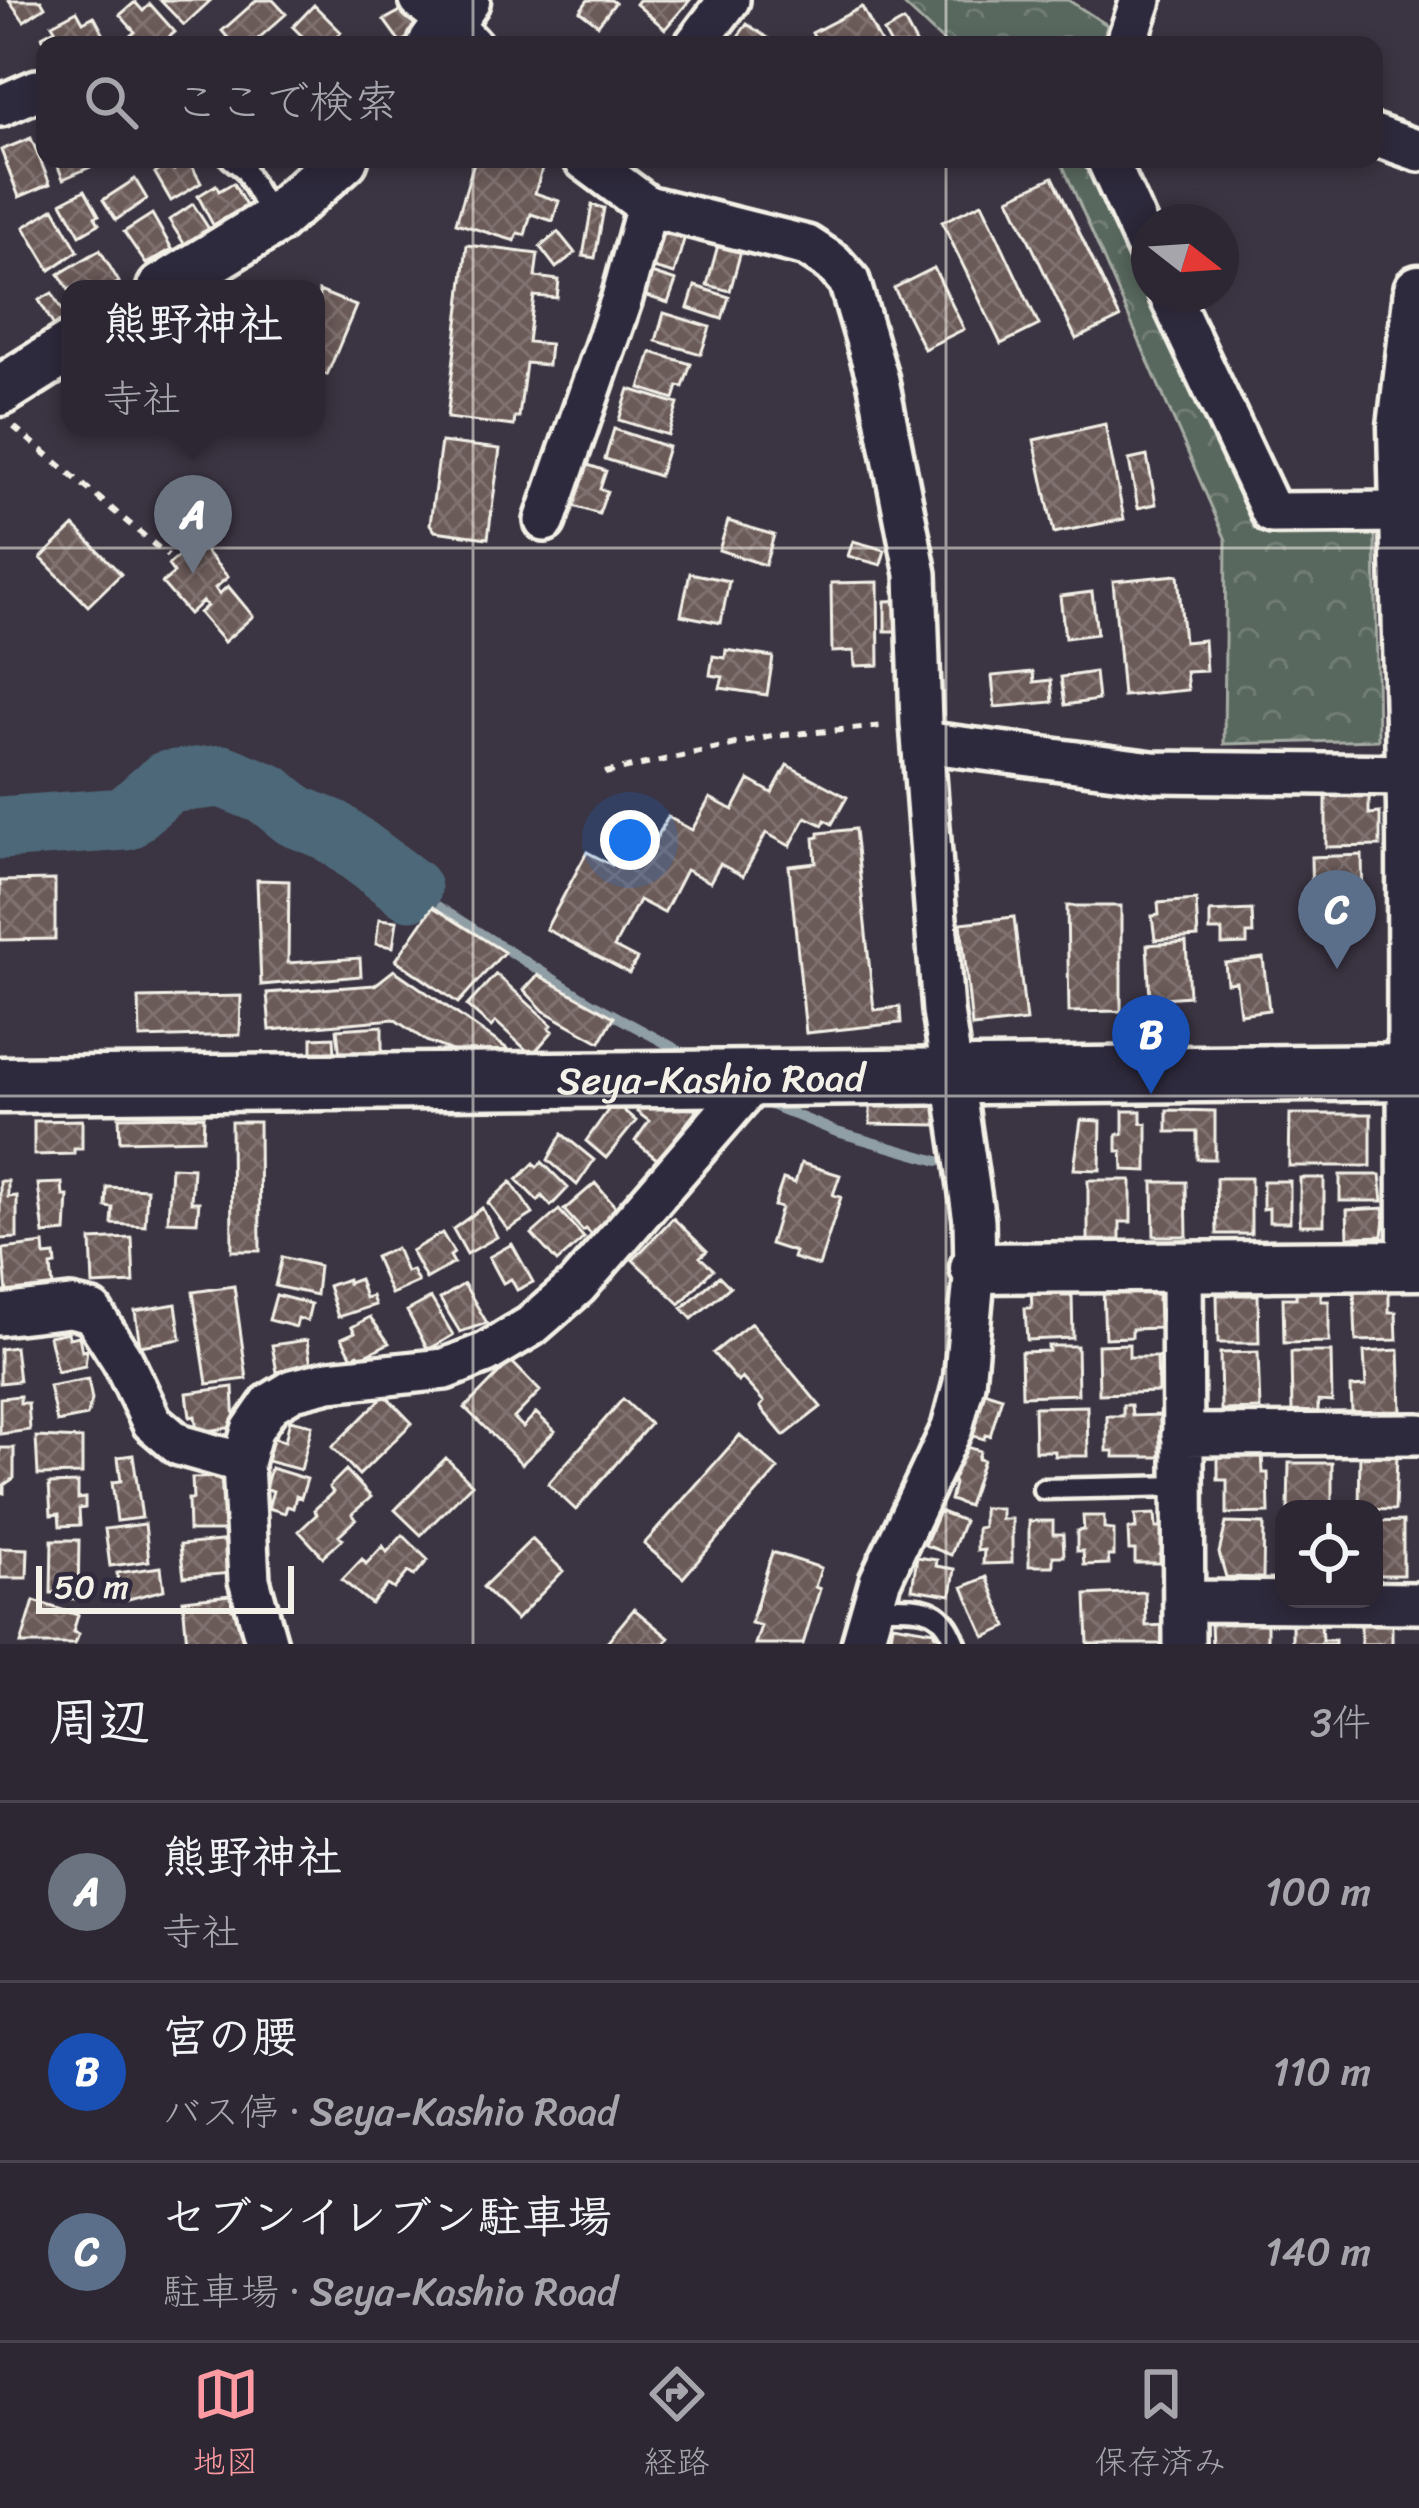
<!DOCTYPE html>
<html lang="ja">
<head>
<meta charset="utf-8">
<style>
	:root { --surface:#2c2732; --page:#38333e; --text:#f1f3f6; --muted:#a6a5ac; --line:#48444d; --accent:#ff9aa2 }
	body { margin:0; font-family:Sriracha,"Klee One",sans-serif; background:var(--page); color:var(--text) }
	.controls { position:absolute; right:36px; bottom:36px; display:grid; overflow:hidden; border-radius:24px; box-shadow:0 6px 18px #0003 }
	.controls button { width:108px; height:108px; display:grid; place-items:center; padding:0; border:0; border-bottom:3px solid var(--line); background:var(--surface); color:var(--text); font:60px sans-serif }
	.compass { position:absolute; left:1131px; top:204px; width:108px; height:108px; border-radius:50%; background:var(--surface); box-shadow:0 6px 18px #0003; rotate:107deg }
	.scale { position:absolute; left:36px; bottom:30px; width:258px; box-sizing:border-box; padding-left:12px; border:6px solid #f4f1e8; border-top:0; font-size:33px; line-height:42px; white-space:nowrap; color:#f4f1e8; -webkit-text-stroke:9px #2f2a3d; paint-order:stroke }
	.you { position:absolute; left:630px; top:840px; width:42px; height:42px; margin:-30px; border:9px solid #fff; border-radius:50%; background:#1a73e8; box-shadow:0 0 0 18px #1a73e833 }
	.badge { display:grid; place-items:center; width:78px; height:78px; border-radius:50%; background:var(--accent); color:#fff; font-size:39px; font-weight:700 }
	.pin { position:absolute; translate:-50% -99px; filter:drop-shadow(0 3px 6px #0008) }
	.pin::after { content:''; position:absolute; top:63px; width:42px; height:36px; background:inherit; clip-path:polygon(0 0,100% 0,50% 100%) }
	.popup { position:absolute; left:61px; top:280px; width:264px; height:156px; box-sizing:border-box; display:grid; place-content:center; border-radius:24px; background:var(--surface); filter:drop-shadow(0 3px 9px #0005); font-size:39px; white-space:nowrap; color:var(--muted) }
	.popup b { font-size:45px; color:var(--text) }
	.popup::after { content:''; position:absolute; left:50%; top:100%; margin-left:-24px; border:24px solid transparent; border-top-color:var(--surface) }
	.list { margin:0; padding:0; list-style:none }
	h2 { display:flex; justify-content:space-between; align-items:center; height:156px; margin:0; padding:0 48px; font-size:51px }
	h2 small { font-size:39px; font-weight:400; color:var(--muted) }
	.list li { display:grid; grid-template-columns:78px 1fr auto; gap:36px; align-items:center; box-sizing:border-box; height:180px; padding:0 48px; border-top:3px solid var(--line) }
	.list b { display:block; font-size:45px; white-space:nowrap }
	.list p { margin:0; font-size:39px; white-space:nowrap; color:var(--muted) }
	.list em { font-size:39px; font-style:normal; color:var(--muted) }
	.icon { flex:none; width:66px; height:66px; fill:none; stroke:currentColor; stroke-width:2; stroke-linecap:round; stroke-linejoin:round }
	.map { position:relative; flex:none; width:1419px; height:1644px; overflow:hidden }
	.search { position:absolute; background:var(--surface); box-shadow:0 6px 18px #0003; left:36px; right:36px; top:36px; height:132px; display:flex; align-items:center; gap:30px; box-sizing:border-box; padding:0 42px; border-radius:24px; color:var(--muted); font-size:45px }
	.sheet { height:696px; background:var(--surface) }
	nav { display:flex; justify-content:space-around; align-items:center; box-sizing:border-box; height:168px; border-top:3px solid var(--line); background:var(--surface); font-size:33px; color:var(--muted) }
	nav a { display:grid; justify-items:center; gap:6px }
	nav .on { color:var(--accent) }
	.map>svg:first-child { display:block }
</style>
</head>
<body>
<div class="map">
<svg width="1419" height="1644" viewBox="0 0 1419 1644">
	<defs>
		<pattern id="forest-crowns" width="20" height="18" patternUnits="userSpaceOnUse" patternTransform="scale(3)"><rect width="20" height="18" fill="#58675e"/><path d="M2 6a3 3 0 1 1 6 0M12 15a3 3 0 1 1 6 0" fill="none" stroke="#717d75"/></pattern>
		<pattern id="building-cross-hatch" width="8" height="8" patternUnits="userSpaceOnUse" patternTransform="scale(3)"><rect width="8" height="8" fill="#6a5a58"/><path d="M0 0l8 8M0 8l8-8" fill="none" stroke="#807270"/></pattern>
	</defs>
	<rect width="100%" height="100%" fill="#3b3442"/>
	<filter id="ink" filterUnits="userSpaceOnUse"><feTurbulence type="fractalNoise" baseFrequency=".00833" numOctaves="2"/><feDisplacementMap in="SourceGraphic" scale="24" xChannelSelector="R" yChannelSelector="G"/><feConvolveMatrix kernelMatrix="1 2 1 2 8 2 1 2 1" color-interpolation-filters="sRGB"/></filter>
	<g filter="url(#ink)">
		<path fill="url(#forest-crowns)" stroke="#a6aca3" stroke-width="3" d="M899,0H1068L1107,25L1102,45H947Z
			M1060,159H1088L1255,520L1276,536L1375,535L1378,740L1224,744L1226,540Z"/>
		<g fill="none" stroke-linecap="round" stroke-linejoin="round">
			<path stroke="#909ea5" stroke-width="10" d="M410,889L590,1002L691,1057
				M766,1103L837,1132L938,1161"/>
			<path stroke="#4e6778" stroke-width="63" d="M0,828L125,819L167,782L222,776L269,795L295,816L331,830L410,889"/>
		</g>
		<path fill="url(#building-cross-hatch)" stroke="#f4f1e8" stroke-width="3" d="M9,0H41L45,7L24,21Z
			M160,0H211L184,25Z
			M257,0H273L286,14L251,45H234L222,31Z
			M588,0H611L615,3L598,25L580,11Z
			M639,0H690L665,29L636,4Z
			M135,2L143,11L150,4L175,32L160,45H136L129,37L135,32L120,15Z
			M314,5L341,32L329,45L319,42L311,45L293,27Z
			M408,7L422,23L412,39L410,37L400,42L384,20Z
			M862,7L882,45H818L812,33Z
			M77,11L83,22L94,16L107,41L100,45H46L42,36L55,29L52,24Z
			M904,21L917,45H891L884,32Z
			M747,24L769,39L765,45H732Z
			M31,138L50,184L19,197L1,150Z
			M55,159H106V160L63,179Z
			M475,159H545L535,193L559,201L553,221L531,214L525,235L518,233L515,241L456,223Z
			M189,161L201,183L171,201L155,173L170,165L174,170Z
			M1053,177L1120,318L1076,339L1009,198Z
			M135,179L147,199L116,220L103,200Z
			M233,183L246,206L213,225L198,196L216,185L219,191Z
			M85,190L99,215L95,217L99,224L80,235L62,202Z
			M982,203L1039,325L1001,344L942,222Z
			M193,204L209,229L203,232L209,240L190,253L169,220Z
			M592,205L604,208L595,258L583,256Z
			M54,208L78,251L50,270L24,227Z
			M152,214L172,249L146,264L124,232Z
			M658,227L685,236L674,274L646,266Z
			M558,232L575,253L556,268L540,247Z
			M467,245L538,254L535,277L559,280L557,298L534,296L528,342L550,344L548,365L526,363L519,417H515L514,426L447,418Z
			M718,245L741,251L730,291L707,285Z
			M100,250L119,282L109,289H70V292L59,274Z
			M934,268L964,329L924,349L894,288Z
			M648,272L676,281L668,303L640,294Z
			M695,286L729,297L722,319L688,308Z
			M319,291L356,306L327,375L316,370Z
			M52,293L67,319L54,326L39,300Z
			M664,313L710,327L701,354L656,341Z
			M651,352L691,364L683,387L678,386L674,399L640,388Z
			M629,389L678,404L668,435L619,420Z
			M1105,424L1124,519L1054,533L1034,440Z
			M614,429L668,447L659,476L605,459Z
			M441,442L500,449L488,538L435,531L430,524Z
			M1147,456L1156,504L1138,508L1129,460Z
			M582,463L606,471L600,489L607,491L599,514L567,504Z
			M728,521L774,535L765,565L719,550Z
			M74,526L121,574L88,606L41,558Z
			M853,541L885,550L881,565L848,556Z
			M201,546L228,577L215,588L219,594L228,586L253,616L224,642L199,613L207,606L203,601L189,614L162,583L174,573L168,565L183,552L187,558Z
			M690,573L729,581L721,623L681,615Z
			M1178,575L1184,642L1204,640L1206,671L1186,672L1188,690L1123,696L1113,581Z
			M878,582L879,665L855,666L854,651L832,652L831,583Z
			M1092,592L1097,634L1065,638L1060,596Z
			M907,600V631H885V601Z
			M726,650L773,657L767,695L720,688L723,677L710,675L713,656L725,658Z
			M1033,672L1034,682L1051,680L1053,702L995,707L992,676Z
			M1095,672L1098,700L1065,705L1061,677Z
			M787,765L847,797L832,824L825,820L823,825L806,817L790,846L766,833L743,876L720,864L710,882L686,870L664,913L639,900L614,947L637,959L629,973L546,929L587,852L612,865L628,836L651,848L668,817L692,830L710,798L733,810L749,780L772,793Z
			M1326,791H1369V814L1380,813V846L1326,847Z
			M855,829L874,1010L900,1007L901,1023L806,1033L789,866L816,863L814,838L819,837V833Z
			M1362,855L1363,906L1312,908L1311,857Z
			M55,880V939L0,940V881Z
			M257,880L289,881L288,963L360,958L361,976L261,985Z
			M1196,900L1198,937L1155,940L1152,916L1159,915L1158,903Z
			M1067,906H1121V1011L1069,1012Z
			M433,907L504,952L458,1003L396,960Z
			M1252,910L1253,934H1247V944L1222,945V931H1210V912Z
			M1014,917L1026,1021L972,1027L961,923Z
			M379,919L397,921L393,947L376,944Z
			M1186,942L1189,996L1150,999L1147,945Z
			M1263,958L1269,1010L1240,1014L1236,982L1227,983L1225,963Z
			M394,970L512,1052L509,1058H469L426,1041L394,1019L270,1030L267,993L375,985Z
			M496,974L552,1025L549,1028L553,1031L532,1055L496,1022L491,1027L467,1006Z
			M538,975L614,1017L600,1042L544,1011L524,990Z
			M241,996L240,1035L140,1038L139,998Z
			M382,1026V1054L340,1056L337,1029Z
			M334,1037L335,1057L312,1058V1038Z
			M870,1096L940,1097V1125L870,1124Z
			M614,1102L636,1121L606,1158L586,1141Z
			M641,1106L698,1109L658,1160L635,1141L649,1121L637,1112Z
			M1167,1110L1215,1111V1159H1197V1132H1167Z
			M1123,1111H1141V1123L1147,1124V1171L1123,1170L1122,1151H1117V1134H1123Z
			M1290,1114H1371V1166H1289Z
			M204,1116L203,1139L120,1141L119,1117Z
			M82,1120V1149H74V1154L34,1155V1121Z
			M1081,1120L1101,1121L1100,1170L1074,1169Z
			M231,1122H259L260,1251H232Z
			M562,1134L594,1160L577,1185L548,1160Z
			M542,1162L568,1188L551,1206L542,1196L538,1201L517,1180L534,1163L537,1167Z
			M801,1163L840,1175L833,1195L841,1197L819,1266L793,1258L795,1252L770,1244L781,1208L774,1206L783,1179L795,1183Z
			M171,1167L193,1168L191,1202H199L197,1222L168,1221Z
			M1340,1175H1380L1383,1201H1340Z
			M1216,1178H1251V1234H1217Z
			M1300,1178H1324V1225H1300Z
			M1088,1180H1131V1222H1120V1241H1088Z
			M0,1181H8V1197L17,1196V1238L0,1239Z
			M1263,1181H1290V1222H1269V1208L1263,1209Z
			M511,1182L533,1214L508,1230L488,1203Z
			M1153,1182H1186L1187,1236H1154Z
			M62,1183L63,1196H68L66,1232L44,1234L38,1184Z
			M595,1183L619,1211L592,1235L586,1229L583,1231L564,1210Z
			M107,1187L147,1189L145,1226L112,1224L113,1208L106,1207Z
			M482,1208L497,1237L467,1254L453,1229Z
			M1385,1208L1382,1236L1348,1237L1347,1210Z
			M559,1210L584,1238L557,1262L532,1234Z
			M673,1218L707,1251L700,1257L713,1269L680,1304L633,1260Z
			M442,1233L454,1253L450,1256L454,1263L426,1279L411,1251Z
			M132,1238L134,1283L93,1285L91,1240Z
			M44,1244L45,1256L55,1255L56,1265L51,1266L53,1288L7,1293L3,1249Z
			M512,1244L533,1282L517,1290L511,1279L503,1283L489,1257Z
			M396,1248L406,1272L412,1270L418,1282L391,1294L375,1257Z
			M282,1257L319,1266L316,1295L275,1286Z
			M719,1276L730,1287L692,1319L682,1308Z
			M347,1279L348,1283L359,1279L365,1298L372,1296L375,1305L338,1317L328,1286Z
			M464,1284L487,1323L460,1332L440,1299Z
			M234,1286L247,1379L207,1384L193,1292Z
			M1062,1287V1296H1072L1073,1338L1027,1340L1025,1308H1032L1031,1288Z
			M1149,1287L1150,1294H1158L1159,1328L1132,1329V1337L1105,1338L1103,1289Z
			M1389,1288V1312H1396L1397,1340L1356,1341L1354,1290Z
			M1296,1290H1321V1301H1329V1342L1284,1343L1283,1298H1296Z
			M276,1295L311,1304L307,1321L298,1318L296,1327L269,1320Z
			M1217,1295H1258L1259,1343H1218Z
			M431,1298L453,1335L428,1350L407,1311Z
			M176,1304L181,1339L140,1346L135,1311Z
			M370,1317L389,1343L360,1358L358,1354L352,1357L342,1338L355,1332L352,1327Z
			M751,1323L821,1407L784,1436L760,1407L764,1402L742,1378L738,1382L713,1353Z
			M68,1332L69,1338L79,1336L82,1351L87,1349L85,1366L57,1372L49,1336Z
			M307,1340L311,1366L277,1372L272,1345Z
			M1129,1344V1357H1157L1158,1392L1099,1394L1098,1345Z
			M1048,1346H1077L1078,1394L1022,1396L1021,1352L1049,1351Z
			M15,1347L19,1381L0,1383V1349Z
			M1399,1350L1401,1411L1352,1412L1351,1387L1366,1386L1364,1352Z
			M1258,1352L1260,1409L1221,1410L1220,1353Z
			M1291,1352H1331L1332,1402L1318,1401V1412L1292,1411Z
			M511,1361L540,1391L514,1418L523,1427L536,1413L555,1431L522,1464L465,1408Z
			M88,1379L92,1400L87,1416L57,1422L49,1386Z
			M233,1387L235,1427L197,1432L195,1416L190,1417L187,1393Z
			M983,1391L1002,1397L990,1436L985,1435L984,1439L966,1434Z
			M385,1395L412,1423L359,1475L332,1447Z
			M20,1396V1403H28L30,1430L0,1434V1398Z
			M623,1399L650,1424L576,1510L548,1484Z
			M1123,1405H1131L1132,1416L1160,1415V1457H1114V1451H1107V1416H1123Z
			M1087,1406L1088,1456H1055V1451H1035L1034,1407Z
			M290,1420L312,1425L301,1470L267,1461L273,1438L285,1441Z
			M740,1435L778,1469L683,1578L644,1544Z
			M36,1437L82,1439V1474L38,1475Z
			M961,1445L980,1451L978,1459L983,1460L968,1506L950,1500L954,1484L951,1476Z
			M0,1448H14V1478L4,1485V1493L0,1492Z
			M1262,1452L1263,1473H1268L1269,1513L1227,1514V1480H1218V1454Z
			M1360,1453L1397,1454L1395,1510L1359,1509Z
			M133,1455L142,1518L117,1521L112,1482L121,1481L118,1457Z
			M446,1458L472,1484L421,1535L395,1510Z
			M1289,1463H1332V1509H1288Z
			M271,1468L307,1479L301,1498L296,1496L293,1508L287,1506L285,1513L268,1508L273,1491L265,1488Z
			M346,1470L371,1497L352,1514L356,1519L339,1535L343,1539L323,1557L299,1531L317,1514L314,1510L333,1492L329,1487Z
			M229,1477L230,1518H225L226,1531H189L188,1499H193L192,1478Z
			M78,1483V1499L85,1498V1508L79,1509L80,1525L60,1526L59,1514L51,1515L49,1484Z
			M983,1508H1001V1519H1012V1563L983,1564L984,1550L977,1551V1528L983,1527Z
			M939,1511L964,1521L951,1555L925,1545Z
			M1155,1514L1156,1528H1165L1166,1554L1160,1555V1563H1135V1550H1129L1128,1529H1136L1135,1515Z
			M1083,1516H1104V1529L1114,1530V1556H1108L1109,1564L1084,1565L1083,1551H1077V1531L1084,1530Z
			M1029,1521H1053V1534H1063L1064,1556H1053V1566H1029Z
			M1403,1521V1575H1374V1522Z
			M1226,1523L1264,1524L1263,1578L1226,1577L1219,1553Z
			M145,1524L149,1561L110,1566L105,1529Z
			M403,1535L428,1560L414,1576L408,1572L394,1589L388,1585L371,1604L342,1580L362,1559L366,1564L383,1546L387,1552Z
			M532,1539L563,1571L516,1620L483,1587Z
			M52,1540H79L78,1599L59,1598V1593H51Z
			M231,1540L234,1573L184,1577L180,1545Z
			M0,1548L28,1549L27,1578H0Z
			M772,1552L821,1568L815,1587L820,1589L803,1644H755L761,1626L751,1623Z
			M917,1557L937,1560L936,1566L955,1569L951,1595L912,1589Z
			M161,1567L164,1590L121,1601L117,1573Z
			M987,1577L1007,1627L985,1637L963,1587Z
			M1145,1592L1146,1626L1165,1625L1166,1644H1088L1086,1595Z
			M231,1595L232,1609H239L243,1644H187L183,1600Z
			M34,1601L78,1615L73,1632L79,1634L75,1644H21Z
			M634,1609L669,1638L664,1644L606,1643Z
			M1267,1622V1644H1212L1211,1624Z
			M1361,1622H1392V1644H1361Z
			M1292,1623H1321L1322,1640H1335V1644H1292Z
			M893,1624L935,1631V1635L942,1636L940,1644H890Z"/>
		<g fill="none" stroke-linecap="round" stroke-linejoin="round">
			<g stroke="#f4f1e8" stroke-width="27">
				<path id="service" d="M231,159L245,170L271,216
					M1043,1489L1183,1486
					M871,1606C915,1610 940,1598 956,1644"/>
			</g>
			<g stroke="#f4f1e8" stroke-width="48">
				<path id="minor" d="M420,0L449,22L471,45
					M695,45L729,0
					M1126,45L1141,0
					M0,106L37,90
					M1374,135L1419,151
					M584,159L647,206L807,246L833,263L849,281L878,380L916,574L921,723L943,1011L974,1220L975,1268L964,1383L952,1428L880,1581L862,1644
					M1107,159L1149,252
					M1169,294L1272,513L1407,512
					M545,521L622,298L647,206
					M923,742L1153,772L1419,775
					M1182,1267L1184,1644
					M0,1315L70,1307L92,1312L123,1361L152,1422L179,1445L243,1463
					M1182,1435L1419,1434
					M1184,1601L1419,1603
					M267,1644L249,1580L243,1463L252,1430L270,1404L293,1390L329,1381L445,1369L486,1353L531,1326L577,1286L756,1079"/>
			</g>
			<g stroke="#f4f1e8" stroke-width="57">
				<path id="tertiary" d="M433,45L465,0
					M162,289L273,221L343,159
					M0,391L70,347
					M1413,1265L1412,807L1403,427L1419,290
					M975,1268L1419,1265"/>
			</g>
			<g stroke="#f4f1e8" stroke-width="63">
				<g id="secondary">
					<path id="s1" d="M0,1085L1419,1072"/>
				</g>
			</g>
			<path stroke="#f4f1e8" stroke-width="6" stroke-dasharray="9 9" stroke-linecap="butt" d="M14,427L168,556
				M605,773L772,736L885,726"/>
			<use href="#service" stroke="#2f2a3d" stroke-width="18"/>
			<use href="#minor" stroke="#2f2a3d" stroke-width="39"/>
			<use href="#tertiary" stroke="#2f2a3d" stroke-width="48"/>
			<use href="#secondary" stroke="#2f2a3d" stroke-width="54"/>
		</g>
	</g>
	<path fill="none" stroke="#f4f1e8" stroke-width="3" stroke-opacity="0.55" d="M473,0V45M946,0V45M473,159V1644M946,159V1644M0,548H1419M0,1096H1419"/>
	<g text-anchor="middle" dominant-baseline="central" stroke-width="12" stroke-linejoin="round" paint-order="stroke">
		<g font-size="39" fill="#f4f1e8" stroke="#2f2a3d">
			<text stroke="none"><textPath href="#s1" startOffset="711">Seya-Kashio Road</textPath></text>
		</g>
	</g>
</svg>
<div class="controls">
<button><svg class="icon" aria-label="locate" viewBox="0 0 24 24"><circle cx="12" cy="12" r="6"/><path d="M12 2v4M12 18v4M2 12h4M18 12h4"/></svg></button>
</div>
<svg class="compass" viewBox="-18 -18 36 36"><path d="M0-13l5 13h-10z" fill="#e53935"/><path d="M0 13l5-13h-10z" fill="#a6a5ac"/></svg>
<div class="scale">50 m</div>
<div class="you"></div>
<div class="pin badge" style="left:193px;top:574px;background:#6b7280">A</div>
<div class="popup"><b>熊野神社</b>寺社</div>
<div class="pin badge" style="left:1151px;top:1094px;background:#1a4fb4">B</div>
<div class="pin badge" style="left:1337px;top:969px;background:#5c6f8a">C</div>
<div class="search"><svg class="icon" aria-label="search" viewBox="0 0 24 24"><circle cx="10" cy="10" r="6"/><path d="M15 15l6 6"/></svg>ここで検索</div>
</div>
<section class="sheet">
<h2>周辺<small>3件</small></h2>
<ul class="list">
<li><span class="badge" style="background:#6b7280">A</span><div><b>熊野神社</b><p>寺社</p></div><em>100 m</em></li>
<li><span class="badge" style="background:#1a4fb4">B</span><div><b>宮の腰</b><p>バス停 · Seya-Kashio Road</p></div><em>110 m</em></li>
<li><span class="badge" style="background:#5c6f8a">C</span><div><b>セブンイレブン駐車場</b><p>駐車場 · Seya-Kashio Road</p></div><em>140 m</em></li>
</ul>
</section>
<nav>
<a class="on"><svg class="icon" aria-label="map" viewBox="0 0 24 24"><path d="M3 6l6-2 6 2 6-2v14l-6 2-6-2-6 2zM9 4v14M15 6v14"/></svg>地図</a>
<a><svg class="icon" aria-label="directions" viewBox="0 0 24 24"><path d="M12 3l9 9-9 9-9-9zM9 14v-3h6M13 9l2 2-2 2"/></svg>経路</a>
<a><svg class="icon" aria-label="saved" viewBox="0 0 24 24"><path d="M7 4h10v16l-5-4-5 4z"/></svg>保存済み</a>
</nav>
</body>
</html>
